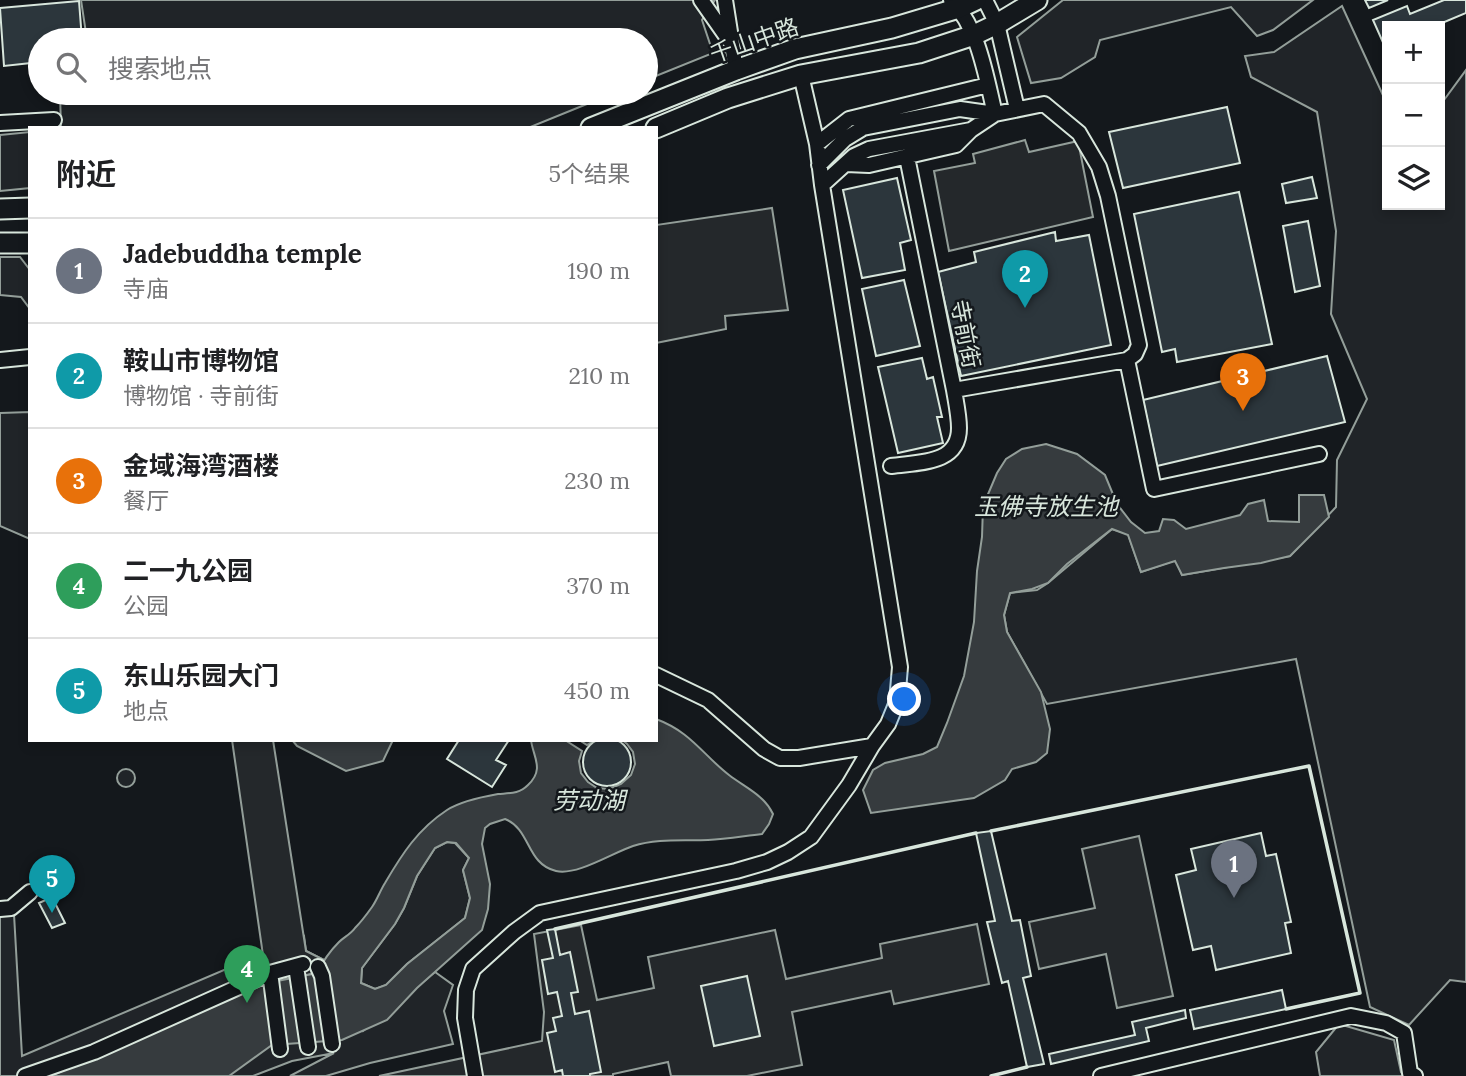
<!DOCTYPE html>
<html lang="zh">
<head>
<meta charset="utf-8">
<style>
	:root { --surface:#fff; --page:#f2f2f2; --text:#202124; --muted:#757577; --line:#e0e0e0; --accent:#111827 }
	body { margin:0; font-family:Lora,"Noto Sans SC",serif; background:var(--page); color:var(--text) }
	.controls { position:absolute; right:21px; top:21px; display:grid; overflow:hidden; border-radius:0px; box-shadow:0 4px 10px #0003 }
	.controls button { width:63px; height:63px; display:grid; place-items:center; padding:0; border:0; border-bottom:2px solid var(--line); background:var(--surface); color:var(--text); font:35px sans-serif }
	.you { position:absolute; left:905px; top:700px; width:24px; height:24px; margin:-18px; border:5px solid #fff; border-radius:50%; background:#1a73e8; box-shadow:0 0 0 10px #1a73e833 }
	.badge { display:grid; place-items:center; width:46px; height:46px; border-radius:50%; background:var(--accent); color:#fff; font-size:23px; font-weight:700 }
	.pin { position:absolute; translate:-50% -58px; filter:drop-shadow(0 2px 4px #0008) }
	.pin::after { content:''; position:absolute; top:37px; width:24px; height:21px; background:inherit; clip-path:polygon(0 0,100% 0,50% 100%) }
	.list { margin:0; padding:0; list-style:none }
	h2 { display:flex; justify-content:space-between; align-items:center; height:91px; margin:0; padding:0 28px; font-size:30px }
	h2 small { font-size:23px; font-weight:400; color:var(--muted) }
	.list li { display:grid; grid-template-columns:46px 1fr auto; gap:21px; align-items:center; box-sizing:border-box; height:105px; padding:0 28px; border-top:2px solid var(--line) }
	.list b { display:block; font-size:26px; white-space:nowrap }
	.list p { margin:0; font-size:23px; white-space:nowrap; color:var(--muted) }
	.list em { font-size:23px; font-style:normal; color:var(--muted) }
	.icon { flex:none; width:38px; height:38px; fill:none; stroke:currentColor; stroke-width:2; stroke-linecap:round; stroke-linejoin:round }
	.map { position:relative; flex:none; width:1466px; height:1076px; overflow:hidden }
	.search { position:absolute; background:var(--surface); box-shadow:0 4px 10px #0003; left:28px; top:28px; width:630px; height:77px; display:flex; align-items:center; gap:18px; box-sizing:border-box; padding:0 24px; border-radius:38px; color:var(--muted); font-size:26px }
	.panel { position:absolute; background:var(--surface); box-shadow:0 4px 10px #0003; left:28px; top:126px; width:630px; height:616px; border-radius:0px }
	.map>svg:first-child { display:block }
</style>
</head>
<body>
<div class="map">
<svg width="1466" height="1076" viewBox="0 0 1466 1076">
	<rect width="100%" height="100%" fill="#14181c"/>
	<path fill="#202428" stroke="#939e99" stroke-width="2" d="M81,0H715L702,20L713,53L646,80V40H87Z
		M1063,0H1313L1273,30L1257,36L1231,7L1100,40L1095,57L1061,78L1031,83L1017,37Z
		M1342,6L1387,104V205H1440V102L1444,100L1466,70V982L1450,980L1409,1025L1370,1007L1296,659L1047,704L1007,632L1004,615L1010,593L1037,590L1048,583L1112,529L1128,534L1141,572L1176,560L1182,575L1290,556L1336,507L1337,460L1367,399L1331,314L1336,231L1317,112L1251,77L1245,56L1274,52Z
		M60,93H614L528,128H61Z
		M30,132V188L0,191V135Z
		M0,257H20L30,270V309L21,297L0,295Z
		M30,412V539L0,526V413Z
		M117 778a9 9 0 1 1 18 0a9 9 0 1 1-18 0Z
		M447,842L455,843L469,858L463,870L470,898L465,918L407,964L386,985L375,989L361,983L362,968L395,924L404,908L417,876L435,848Z
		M14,914L22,1056L304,936L306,951L324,960L363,1031L435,972L453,985L444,1011L453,1044L370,1063L326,1076H290L334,1053L292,1061L253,1076H0V915Z
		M1339,1024L1394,1040L1401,1072L1404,1076H1320L1316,1052Z"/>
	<path fill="#24282b" stroke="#939e99" stroke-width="2" d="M1025,140L1029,152L1078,141L1093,217L949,251L934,171L975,163L973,154Z
		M772,208L788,310L725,316L726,329L656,343V225Z
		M232,740H273L306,951L324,960L317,973L267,983Z
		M1139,836L1173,996L1117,1008L1106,954L1039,969L1029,922L1095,908L1082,849Z
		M977,924L989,984L894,1004L891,991L792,1012L802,1065L747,1076H671L668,1062L613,1074V1076H379L542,1041L544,1012L534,934L581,925L597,1000L654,988L648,957L775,930L786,979L882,958L880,944Z"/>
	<path fill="#363b3e" stroke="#939e99" stroke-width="2" fill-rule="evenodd" d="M1046,444L1077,454L1105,475L1117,504L1131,522L1145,533L1159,531L1163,519L1174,520L1186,529L1240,515L1248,504L1264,500L1268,521L1299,522V495H1324L1329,517L1290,556L1261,563L1224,568L1182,575L1175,561L1141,572L1128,535L1112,529L1067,564L1048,583L1032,589L1010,593L1004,615L1007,632L1041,692L1050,729L1047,753L1036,762L1012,769L1005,780L974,798L871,813L863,790L873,770L885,763L923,754L937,747L947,723L964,676L974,622L977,571L982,537L983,506L997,473L1006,459L1022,449Z
		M656,719C691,732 702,754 729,775C746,788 764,795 773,814L769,824L762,834C744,836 726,839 708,840C683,841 657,838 633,846C612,853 577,876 556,871C526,864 531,829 505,819L490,824L485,828L482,844L490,884L488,909L482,930L417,988L387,1020L342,1040L272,1045L229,1076H51L257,985L317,973C323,961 330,951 339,942C344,937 351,934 355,928C361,922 367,914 372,907C377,900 380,891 385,883C402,854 418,829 447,810C461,801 481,797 498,794C510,793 519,794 528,785C545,769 533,757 531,740H656ZM447,842L456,843L469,858L463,870L470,898L465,918L407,964L386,985L375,989L361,983L362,968L395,924L404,908L417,876L435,848Z
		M292,740H393L383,761L346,771L297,746Z"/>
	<path fill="#14181c" stroke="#939e99" stroke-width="2" d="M565,740H579L587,745L595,740H622L627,744L633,752L635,764L631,775L621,784L609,789L597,788L588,782L581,773L579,761L582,751Z"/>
	<path fill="#2c363c" stroke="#d8e6dc" stroke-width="2" d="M1365,0H1388L1369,8Z
		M1444,0H1466V13L1435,26H1387V46L1385,47L1373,20L1407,6L1410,14Z
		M79,1L82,40H40V62L4,66L0,8Z
		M1227,107L1240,163L1123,188L1109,132Z
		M1312,177L1317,198L1286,203L1282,184Z
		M897,178L911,240L900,243L905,270L862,278L843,190Z
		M1239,192L1272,344L1177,362L1175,349L1162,352L1134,214Z
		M1308,221L1320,286L1295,292L1283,226Z
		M1055,232L1056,241L1089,235L1111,345L961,376L938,272L976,262L974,252Z
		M904,280L920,346L876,356L862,289Z
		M1327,356L1345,422L1157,466L1143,400Z
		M922,358L927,379L933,377L942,417H937L943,443L898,453L878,367Z
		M583 762a24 24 0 1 1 48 0a24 24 0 1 1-48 0Z
		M459,740H509L496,760L506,765L492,787L447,759Z
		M991,831L1012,921L1020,920L1031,976L1023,978L1044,1064L1027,1067L1008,981L1002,983L987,922L995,921L976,833Z
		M1261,833L1266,856L1276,854L1291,922L1285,923L1291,953L1216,970L1211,946L1193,950L1176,875L1196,870L1191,849Z
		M52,897L65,923L52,928L39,903Z
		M555,929L560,955L570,952L578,992L571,993L575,1014L589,1011L601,1072L590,1074V1076H563L562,1070L555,1072L547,1033L556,1031L553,1018L562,1016L557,992L548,994L542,960L553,958L547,930Z
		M747,976L760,1036L714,1046L701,986Z
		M1282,990L1286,1009L1194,1029L1190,1010Z
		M1185,1010L1186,1018L1146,1028L1149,1041L1051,1064L1049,1054L1135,1035L1132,1022Z"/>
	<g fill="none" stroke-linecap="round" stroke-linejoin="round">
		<g stroke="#d8e6dc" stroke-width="18">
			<path id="minor" d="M701,0L729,40
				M725,0L736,70
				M951,0C979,28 986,77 995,114
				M985,0L997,24L1017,109
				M0,123L54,120
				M817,144L849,119L988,85
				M907,157L954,390L1127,360
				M846,164L869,165L956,145L971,130
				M819,165L845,139L863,128L960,109L995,114L1044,104L1079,133L1099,167L1108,196L1139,345L1135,354L1127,360L1154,489L1319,454
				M822,185L854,156L869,149L971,130L995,114
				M0,360L30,357
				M891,466C918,462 959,465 959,428C959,416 956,402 954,390
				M656,675L708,700L764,749L780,758H799L872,746
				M0,909L11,908L30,892
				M318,967L322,976L332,1044
				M297,973L308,1047
				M271,980L280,1049
				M25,1076L94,1052L270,973L303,964
				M475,1076L465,1018L466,990L473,969L514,932L540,913L736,871L767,862L788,852L811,837L849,785L872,746L888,724L897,702L900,667L822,185L817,144L801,75
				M1101,1076L1351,1016L1386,1023L1404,1033L1410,1073L1415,1076"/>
		</g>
		<g stroke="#d8e6dc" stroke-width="23">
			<path id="major" d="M591,128L736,70L795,49L892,28L959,8L976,0
				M656,128L728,98L801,75L919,53L974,35L997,24L1037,0
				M0,209L30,208
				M0,243H30"/>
		</g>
		<use href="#minor" stroke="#14181c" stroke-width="14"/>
		<use href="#major" stroke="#14181c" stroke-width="19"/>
		<path stroke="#d8e6dc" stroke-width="3.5" d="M991,831L1309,766L1360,993L1286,1009
			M555,929L976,833
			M991,1076L1027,1067"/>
	</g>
	<g text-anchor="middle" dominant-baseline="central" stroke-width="5" stroke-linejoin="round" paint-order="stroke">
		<g font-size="23" fill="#d8e6dc" stroke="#14181c">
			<text transform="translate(754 40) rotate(-19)">千山中路</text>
			<text transform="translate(966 334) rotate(79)">寺前街</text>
		</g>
		<g font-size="24" font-style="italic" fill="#d8e6dc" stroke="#14181c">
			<text x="1046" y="506">玉佛寺放生池</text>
			<text x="589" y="800">劳动湖</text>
		</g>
	</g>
</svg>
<div class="controls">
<button>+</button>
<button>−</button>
<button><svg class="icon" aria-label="layers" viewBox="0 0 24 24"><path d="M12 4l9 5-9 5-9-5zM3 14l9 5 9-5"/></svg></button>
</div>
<div class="you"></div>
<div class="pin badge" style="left:1234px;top:898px;background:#6b7280">1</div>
<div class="pin badge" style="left:1025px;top:308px;background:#0f9aa8">2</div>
<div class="pin badge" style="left:1243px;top:411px;background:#e8710a">3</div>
<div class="pin badge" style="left:247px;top:1003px;background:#2e9e5b">4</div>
<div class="pin badge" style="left:52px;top:913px;background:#0f9aa8">5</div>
<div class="search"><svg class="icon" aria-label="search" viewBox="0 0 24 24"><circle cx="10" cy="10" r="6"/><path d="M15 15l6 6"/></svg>搜索地点</div>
<section class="panel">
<h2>附近<small>5个结果</small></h2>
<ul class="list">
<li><span class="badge" style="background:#6b7280">1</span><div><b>Jadebuddha temple</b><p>寺庙</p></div><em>190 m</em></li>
<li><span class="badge" style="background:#0f9aa8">2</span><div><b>鞍山市博物馆</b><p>博物馆 · 寺前街</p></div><em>210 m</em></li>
<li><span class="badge" style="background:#e8710a">3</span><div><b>金域海湾酒楼</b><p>餐厅</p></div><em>230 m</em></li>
<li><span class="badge" style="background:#2e9e5b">4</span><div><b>二一九公园</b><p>公园</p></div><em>370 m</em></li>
<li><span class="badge" style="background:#0f9aa8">5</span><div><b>东山乐园大门</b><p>地点</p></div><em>450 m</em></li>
</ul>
</section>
</div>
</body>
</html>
